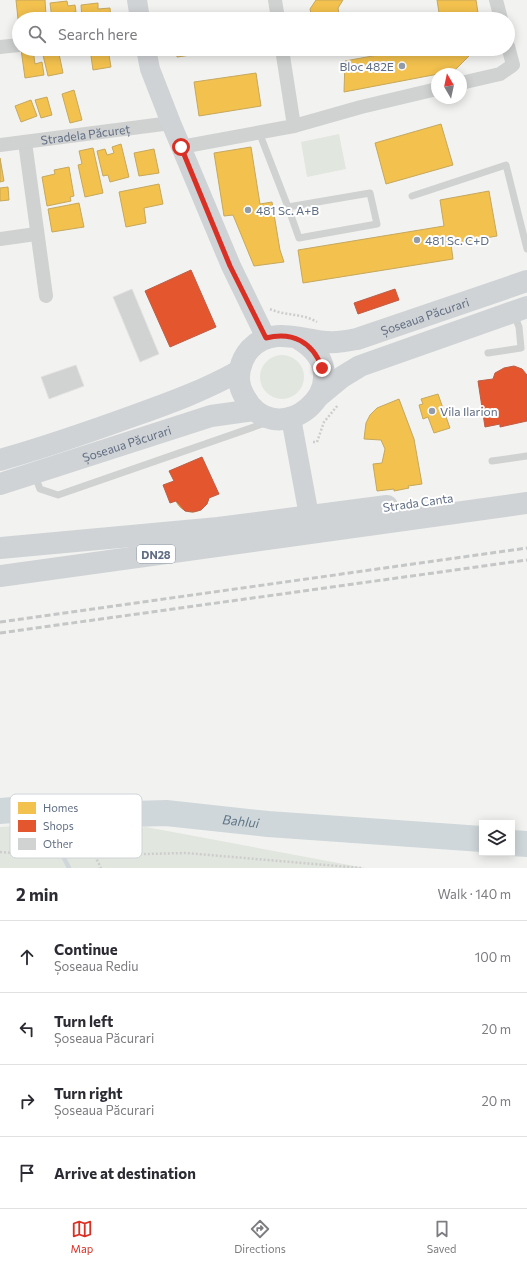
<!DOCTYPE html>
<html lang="en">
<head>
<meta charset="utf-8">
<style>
	:root { --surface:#fff; --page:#f7f7f7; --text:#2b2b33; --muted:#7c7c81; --line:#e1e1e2; --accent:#d93025 }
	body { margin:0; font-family:Commissioner,sans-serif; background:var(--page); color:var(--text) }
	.controls { position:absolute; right:12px; bottom:12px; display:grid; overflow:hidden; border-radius:0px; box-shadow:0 2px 10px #0003 }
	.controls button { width:36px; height:36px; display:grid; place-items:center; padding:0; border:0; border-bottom:1px solid var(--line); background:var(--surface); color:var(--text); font:20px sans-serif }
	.compass { position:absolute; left:431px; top:68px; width:36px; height:36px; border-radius:50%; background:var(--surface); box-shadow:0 2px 10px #0003; rotate:351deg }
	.stop { position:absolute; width:12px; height:12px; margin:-9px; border:3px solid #d93025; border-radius:50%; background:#fff }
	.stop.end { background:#d93025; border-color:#fff; box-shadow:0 1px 4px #0008 }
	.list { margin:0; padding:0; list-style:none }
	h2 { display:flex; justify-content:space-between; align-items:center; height:52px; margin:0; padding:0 16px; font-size:17px }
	h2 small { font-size:13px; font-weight:400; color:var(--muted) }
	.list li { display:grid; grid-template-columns:26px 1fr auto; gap:12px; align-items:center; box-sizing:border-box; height:72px; padding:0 16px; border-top:1px solid var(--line) }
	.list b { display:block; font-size:15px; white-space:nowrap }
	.list p { margin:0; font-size:13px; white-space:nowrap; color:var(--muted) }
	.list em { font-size:13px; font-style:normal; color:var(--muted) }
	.icon { flex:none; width:22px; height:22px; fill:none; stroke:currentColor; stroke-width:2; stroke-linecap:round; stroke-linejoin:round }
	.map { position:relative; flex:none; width:527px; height:868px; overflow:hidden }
	.search { position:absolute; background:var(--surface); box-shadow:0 2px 10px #0003; left:12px; right:12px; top:12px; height:44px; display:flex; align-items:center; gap:10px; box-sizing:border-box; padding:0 14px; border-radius:22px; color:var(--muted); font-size:15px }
	.sheet { height:340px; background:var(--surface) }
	nav { display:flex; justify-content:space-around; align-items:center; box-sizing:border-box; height:56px; border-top:1px solid var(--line); background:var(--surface); font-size:11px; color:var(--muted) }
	nav a { display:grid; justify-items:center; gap:2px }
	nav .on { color:var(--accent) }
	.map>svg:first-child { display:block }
</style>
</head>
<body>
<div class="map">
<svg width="527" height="868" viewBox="0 0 527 868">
	<rect width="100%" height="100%" fill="#f2f3f0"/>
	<path fill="#e1e6de" d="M339,134L346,169L307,177L301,142Z
		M260 377a22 22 0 1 1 44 0a22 22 0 1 1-44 0Z
		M46,824L99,833L146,827L365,868H0V827Z"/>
	<path fill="#f2c14e" stroke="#c6a85e" d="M16,0H45L46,16L18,19Z
		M316,0H343L338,8L340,19H312L310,9Z
		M437,0H476L479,19H440Z
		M67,1L68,6L75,5L76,12L69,13L70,19H52L50,3Z
		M98,3V9L110,8L111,19H82L81,5Z
		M235,15V19H205Z
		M21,49H33L35,64L42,62L44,75L25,78Z
		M52,49H58L63,73L48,76L42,51Z
		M90,49H108L111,67L93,70Z
		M176,49H233L177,57Z
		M411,49H476L454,71L344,92L345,61Z
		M256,73L261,106L199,116L194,82Z
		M74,90L82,120L70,123L62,94Z
		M47,97L52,115L41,118L35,100Z
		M31,100L37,116L21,122L15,106Z
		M441,124L453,165L386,184L375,143Z
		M121,144L129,177L110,182L108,175L103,176L97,151L105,149L107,155L114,153L112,147Z
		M251,147L260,204L272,202L280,250L284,262L254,266L233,215L224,216L214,153Z
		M93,148L103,193L85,197L78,165L82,164L79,151Z
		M154,149L159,173L139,176L134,153Z
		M0,158L4,181L0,182Z
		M69,167L74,196L70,197L71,201L47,206L42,177L55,174L54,170Z
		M159,184L163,204L144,208L146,223L126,227L119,192Z
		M8,187L9,200L0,201V188Z
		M489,191L497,236L451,244L453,259L303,283L298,250L444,226L440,200Z
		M79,203L84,227L52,232L48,209Z
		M438,394L450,428L434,433L428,417L423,419L419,405L423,404L421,399Z
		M399,399L414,439L422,484L408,486L409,488L394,491V489L377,491L373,464L382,463L385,449L381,440L364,439L366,423L370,415L377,408Z
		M175 495a17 17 0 1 1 34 0a17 17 0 1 1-34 0Z"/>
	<path fill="#e4572e" stroke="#bc5e48" d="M191,270L216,327L170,347L145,291Z
		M395,289L399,300L358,314L354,303Z
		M514,366L522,369L527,375V421L500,427V424L485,427L478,381L493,379L495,373L504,368Z
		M202,457L219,494L209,498L207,504L201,510L193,512L185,511L176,501L170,503L163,485L174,481L169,471Z"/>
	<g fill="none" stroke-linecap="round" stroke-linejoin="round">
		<path stroke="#d0d7da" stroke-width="4.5" d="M64,816L63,856L69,868"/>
		<g stroke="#d0d7da" stroke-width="26">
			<path id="s1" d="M0,811L24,809L64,816L166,813L268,824L482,839"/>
			<path d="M512,843L527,844"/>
		</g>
	</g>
	<path fill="#d1d2d2" stroke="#e2e2e0" d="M132,289L159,354L140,362L113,297Z
		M76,365L84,386L49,399L41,377Z"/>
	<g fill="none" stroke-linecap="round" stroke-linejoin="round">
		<path stroke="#cdcdcd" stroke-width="2.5" stroke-dasharray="2 2" stroke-linecap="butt" d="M270,309C285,316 302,313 317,322
			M313,442H317L324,422L338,405
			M0,852L63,856L186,853L361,868
			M95,856L101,868"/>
		<path stroke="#d0d1d1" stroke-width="7" d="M259,132L288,207L370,193L377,224L299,238L288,207
			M412,196L506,165L527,249
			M488,353L521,348L519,327L514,314
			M492,461L527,456
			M35,476L40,489L58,495L268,422"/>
		<g stroke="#d0d1d1" stroke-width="14">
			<path d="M275,0L278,19"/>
			<path d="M496,0L501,19"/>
			<path d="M0,47L19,45"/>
			<path d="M461,83L500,74L513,65L508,46"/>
			<path d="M294,126L361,107L437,89"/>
			<path d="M25,142L46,296"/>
			<path id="s2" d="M0,145L171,123"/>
			<path d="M181,147L294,126L282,49"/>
			<path d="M0,239L36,234"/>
		</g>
		<path stroke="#d0d3d6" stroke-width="20" d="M137,0L140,19
			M146,49L150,69L171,123L231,266L266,338
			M291,418L312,532"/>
		<g stroke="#d0d3d6" stroke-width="22">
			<path id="s3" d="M299,339C370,382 271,464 241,389C236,376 241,359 250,349C272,326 300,340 327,342C338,343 347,341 357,339L527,281"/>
			<path d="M319,396L342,377L360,366L527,307"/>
			<path d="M0,460C45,447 89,432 133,416C170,403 205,390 239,371"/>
			<path id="s4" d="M0,484L211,416L254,410"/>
			<path d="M0,548L218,528L387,506"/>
			<path d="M0,576L527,503"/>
		</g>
		<path stroke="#c5c6c6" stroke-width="3" stroke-dasharray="6 3" stroke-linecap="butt" d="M0,622L527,548
			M0,633L527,560"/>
	</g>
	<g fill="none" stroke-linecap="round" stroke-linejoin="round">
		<path stroke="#d93025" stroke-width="5" d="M181,147L230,266L266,338C292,331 313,342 322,368"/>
	</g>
	<g fill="#939da9" stroke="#fff" stroke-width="1.5">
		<circle cx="402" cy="66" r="4"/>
		<circle cx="248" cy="210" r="4"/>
		<circle cx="417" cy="240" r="4"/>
		<circle cx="432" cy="411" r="4"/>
	</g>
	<g text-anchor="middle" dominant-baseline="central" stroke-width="4" stroke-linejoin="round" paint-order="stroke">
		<rect fill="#fff" stroke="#909aa8" stroke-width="1" x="137" y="545" width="38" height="18" rx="3"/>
		<g font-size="11" font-weight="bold" fill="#606e83">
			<text x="156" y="554">DN28</text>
		</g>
		<g font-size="12" fill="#606e83" stroke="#fff" text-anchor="start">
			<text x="394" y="66" text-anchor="end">Bloc 482E</text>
			<text x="256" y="210">481 Sc. A+B</text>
			<text x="425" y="240">481 Sc. C+D</text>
			<text x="440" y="411">Vila Ilarion</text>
		</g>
		<g font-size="12" fill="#606e83" stroke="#fff">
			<text stroke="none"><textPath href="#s2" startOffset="86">Stradela Păcureț</textPath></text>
			<text stroke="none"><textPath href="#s3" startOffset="393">Șoseaua Păcurari</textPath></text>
			<text stroke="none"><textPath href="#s4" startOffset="133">Șoseaua Păcurari</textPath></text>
			<text transform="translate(418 502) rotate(-8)">Strada Canta</text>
		</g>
		<g font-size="13" font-style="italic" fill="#607788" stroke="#fff">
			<text stroke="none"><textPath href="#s1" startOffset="242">Bahlui</textPath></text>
		</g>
	</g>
	<rect x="10" y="794" width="132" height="64" rx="6" fill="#fff" stroke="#cfd4da" stroke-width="1"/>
	<rect x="18" y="802" width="18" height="12" fill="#f2c14e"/>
	<rect x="18" y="820" width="18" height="12" fill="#e4572e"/>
	<rect x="18" y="838" width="18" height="12" fill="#d1d2d2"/>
	<g font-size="11" fill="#606e83">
		<text x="43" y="812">Homes</text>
		<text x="43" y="830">Shops</text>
		<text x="43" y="848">Other</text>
	</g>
</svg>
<div class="controls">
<button><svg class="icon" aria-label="layers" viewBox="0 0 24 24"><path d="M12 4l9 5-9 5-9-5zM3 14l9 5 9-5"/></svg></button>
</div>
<svg class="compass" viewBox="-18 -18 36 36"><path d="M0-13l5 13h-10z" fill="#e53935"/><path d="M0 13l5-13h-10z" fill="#7c7c81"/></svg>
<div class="stop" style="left:181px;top:147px"></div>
<div class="stop end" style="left:322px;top:368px"></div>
<div class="search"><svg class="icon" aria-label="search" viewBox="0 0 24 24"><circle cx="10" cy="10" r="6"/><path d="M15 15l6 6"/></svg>Search here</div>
</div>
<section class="sheet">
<h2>2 min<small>Walk · 140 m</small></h2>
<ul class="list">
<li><svg class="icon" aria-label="ahead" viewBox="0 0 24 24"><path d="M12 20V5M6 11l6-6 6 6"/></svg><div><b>Continue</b><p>Șoseaua Rediu</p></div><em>100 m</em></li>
<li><svg class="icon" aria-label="left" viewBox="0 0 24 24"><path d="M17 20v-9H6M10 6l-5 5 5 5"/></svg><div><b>Turn left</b><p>Șoseaua Păcurari</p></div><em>20 m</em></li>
<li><svg class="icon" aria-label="right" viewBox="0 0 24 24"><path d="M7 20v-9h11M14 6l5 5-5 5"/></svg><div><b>Turn right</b><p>Șoseaua Păcurari</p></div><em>20 m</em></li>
<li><svg class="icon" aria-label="arrive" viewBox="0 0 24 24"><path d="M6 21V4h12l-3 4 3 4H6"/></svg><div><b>Arrive at destination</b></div></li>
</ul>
</section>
<nav>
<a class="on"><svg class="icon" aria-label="map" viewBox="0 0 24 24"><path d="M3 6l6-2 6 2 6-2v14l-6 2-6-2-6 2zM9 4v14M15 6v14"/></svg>Map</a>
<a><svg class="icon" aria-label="directions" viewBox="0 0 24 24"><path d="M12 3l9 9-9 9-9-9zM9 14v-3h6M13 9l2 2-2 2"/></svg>Directions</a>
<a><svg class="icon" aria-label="saved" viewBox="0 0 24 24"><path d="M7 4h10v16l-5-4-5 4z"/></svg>Saved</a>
</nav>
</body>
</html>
